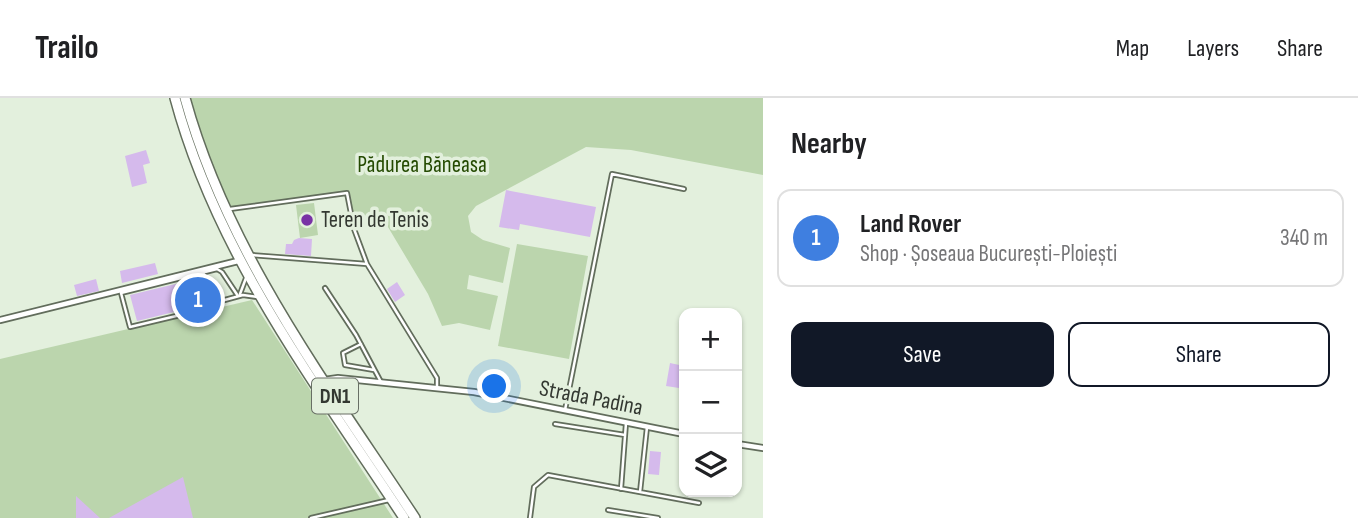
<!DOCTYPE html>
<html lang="en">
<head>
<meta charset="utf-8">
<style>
	:root { --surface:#fff; --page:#f6f6f6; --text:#202124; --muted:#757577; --line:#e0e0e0; --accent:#111827 }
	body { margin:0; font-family:"Sofia Sans Condensed",sans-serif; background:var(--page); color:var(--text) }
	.controls { position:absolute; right:21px; bottom:21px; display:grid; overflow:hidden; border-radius:14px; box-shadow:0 2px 5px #0004 }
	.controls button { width:63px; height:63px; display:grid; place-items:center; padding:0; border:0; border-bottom:2px solid var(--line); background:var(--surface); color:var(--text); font:35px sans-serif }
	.you { position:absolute; left:495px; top:289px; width:24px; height:24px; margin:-18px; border:5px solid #fff; border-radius:50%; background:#1a73e8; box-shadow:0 0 0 10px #1a73e833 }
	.badge { display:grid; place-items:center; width:46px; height:46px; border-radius:50%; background:var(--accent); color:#fff; font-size:23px; font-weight:700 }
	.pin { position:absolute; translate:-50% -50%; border:4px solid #fff; box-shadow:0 2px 7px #0006 }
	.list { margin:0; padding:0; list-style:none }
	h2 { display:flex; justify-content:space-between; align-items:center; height:91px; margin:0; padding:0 28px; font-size:30px }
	h2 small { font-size:23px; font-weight:400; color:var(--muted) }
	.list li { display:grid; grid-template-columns:46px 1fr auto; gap:21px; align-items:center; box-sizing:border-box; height:98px; margin:0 14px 14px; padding:0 14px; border:2px solid var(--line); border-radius:14px }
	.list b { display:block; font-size:26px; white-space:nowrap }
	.list p { margin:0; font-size:23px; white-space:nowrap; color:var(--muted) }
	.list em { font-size:23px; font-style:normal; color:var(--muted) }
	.actions { display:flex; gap:14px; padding:21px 28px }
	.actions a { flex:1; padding:16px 0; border:2px solid var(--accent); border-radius:14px; text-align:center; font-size:24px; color:var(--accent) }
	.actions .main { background:var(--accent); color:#fff }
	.icon { flex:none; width:38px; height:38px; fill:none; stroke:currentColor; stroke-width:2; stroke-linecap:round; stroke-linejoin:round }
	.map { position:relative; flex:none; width:763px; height:420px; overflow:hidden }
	header { display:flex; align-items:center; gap:42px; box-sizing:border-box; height:98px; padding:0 35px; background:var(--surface); border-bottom:2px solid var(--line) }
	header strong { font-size:33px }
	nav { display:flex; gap:38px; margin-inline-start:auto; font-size:24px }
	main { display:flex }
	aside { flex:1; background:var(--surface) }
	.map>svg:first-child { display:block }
</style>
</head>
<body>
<header>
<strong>Trailo</strong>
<nav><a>Map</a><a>Layers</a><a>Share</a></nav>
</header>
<main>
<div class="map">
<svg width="763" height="420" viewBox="0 0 763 420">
	<rect width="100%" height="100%" fill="#e3f0dd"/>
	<path fill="#bbd5ad" d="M185,0H763V77L631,52L586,49L476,108L468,118L471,134L483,142L510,150L503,185L469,177L467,191L498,198L490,232L459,225L442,228L428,196L385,124L354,131L347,95L224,112Z
		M314,105L318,137L300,140L296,107Z
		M517,146L588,158L569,261L498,248Z
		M252,202L393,420H0V261Z"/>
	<path fill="#d5baec" d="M146,52L150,65L143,67L147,85L132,89L125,58Z
		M506,92L596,109L590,139L520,126L519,132L499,129Z
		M299,140L312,141L311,158L285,156L286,146H292L294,142Z
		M155,165L158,176L122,185L120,173Z
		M96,181L99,193L77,198L74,187Z
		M196,181L211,205L137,223L130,197Z
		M397,184L405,197L395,204L387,191Z
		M670,265L684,268V283L681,282L679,290L666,288Z
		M650,353L661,354L659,377L648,376Z
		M183,379L193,420H109Z
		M76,398L100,420H76Z"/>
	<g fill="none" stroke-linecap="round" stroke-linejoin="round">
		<g stroke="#626d5c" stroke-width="6">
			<path id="lane" d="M230,111L347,95L354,131L367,166
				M252,157L367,166L437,280V290
				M203,175L221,203L243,197L257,199
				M325,190L356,237L381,284
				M240,196L246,180
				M221,203L214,209L130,229L121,195L217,171L222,174L238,198
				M361,246L343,255L345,267L374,272
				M565,312L612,76L684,91
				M555,326L625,337
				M621,391L626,325
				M640,394L647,329
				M608,412L658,420
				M311,420L389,402
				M530,420L534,389L548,377L699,405"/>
		</g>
		<g stroke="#626d5c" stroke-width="8">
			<path id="street" d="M0,222L238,163
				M324,282L338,280L474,294L684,336
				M737,346L763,350"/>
		</g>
		<g stroke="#626d5c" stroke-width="12">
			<path id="highway" d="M175,0C217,157 316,286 404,420
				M185,0C228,157 327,286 415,420"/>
		</g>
		<use href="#lane" stroke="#fff" stroke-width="2.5"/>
		<use href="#street" stroke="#fff" stroke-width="4.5"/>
		<use href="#highway" stroke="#fff" stroke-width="9"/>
	</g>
	<circle fill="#7932a5" stroke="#e3f0dd" stroke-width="2.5" cx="307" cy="122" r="7"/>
	<g text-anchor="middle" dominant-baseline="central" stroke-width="7" stroke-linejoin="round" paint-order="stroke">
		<rect fill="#e3f0dd" stroke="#686f65" stroke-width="2" x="312" y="280.5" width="46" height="35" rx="5"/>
		<g font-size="21" font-weight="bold" fill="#333831">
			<text x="335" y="298">DN1</text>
		</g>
		<g font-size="23" fill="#244a01" stroke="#e3f0dd">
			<text x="422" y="67">Pădurea Băneasa</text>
		</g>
		<g font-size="23" fill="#333831" stroke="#e3f0dd" text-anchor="start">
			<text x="321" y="122">Teren de Tenis</text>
		</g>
		<g font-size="23" fill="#333831" stroke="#e3f0dd">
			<text transform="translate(591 300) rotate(11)">Strada Padina</text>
		</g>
	</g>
</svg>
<div class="controls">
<button>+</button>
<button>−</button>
<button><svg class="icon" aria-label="layers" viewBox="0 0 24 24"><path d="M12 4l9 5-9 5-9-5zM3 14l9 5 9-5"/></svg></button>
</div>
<div class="you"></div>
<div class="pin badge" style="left:198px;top:202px;background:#3f7fe0">1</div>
</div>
<aside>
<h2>Nearby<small></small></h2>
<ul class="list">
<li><span class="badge" style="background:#3f7fe0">1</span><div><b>Land Rover</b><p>Shop · Șoseaua București-Ploiești</p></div><em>340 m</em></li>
</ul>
<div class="actions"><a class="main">Save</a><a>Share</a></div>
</aside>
</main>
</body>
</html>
